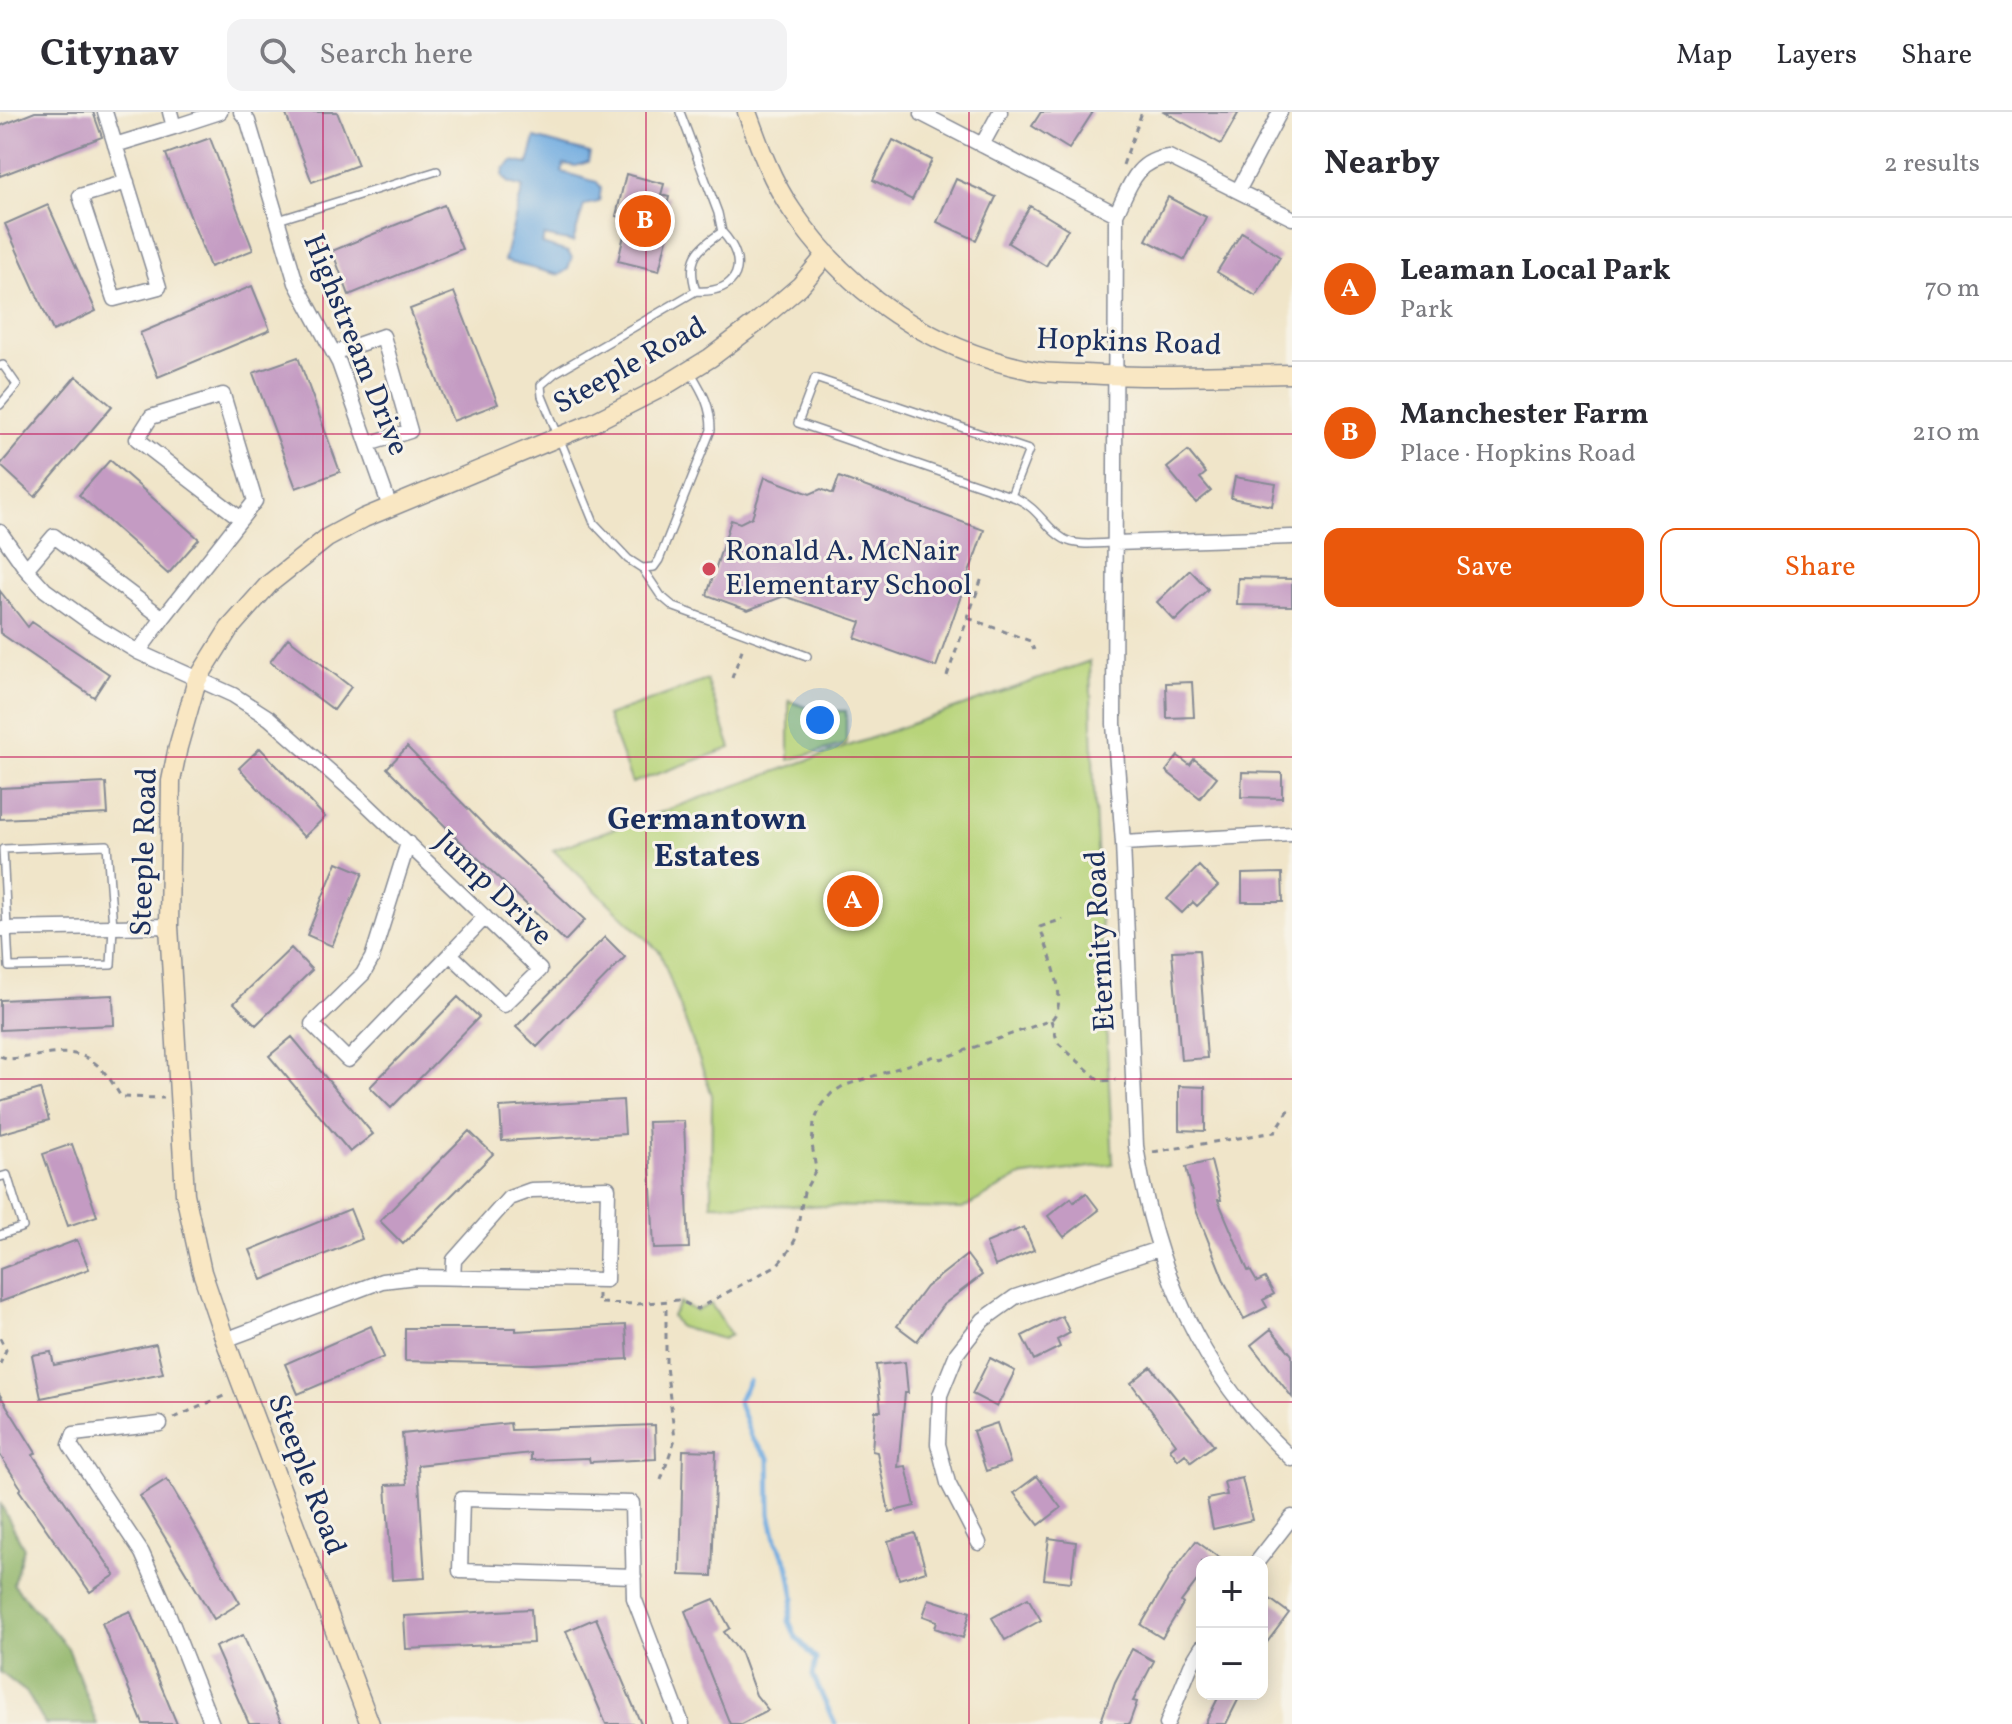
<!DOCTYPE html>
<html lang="en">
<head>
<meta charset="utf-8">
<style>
	:root { --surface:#fff; --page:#f2f2f3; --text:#2b2b33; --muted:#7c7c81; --line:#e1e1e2; --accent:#ea580c }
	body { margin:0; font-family:Vollkorn,serif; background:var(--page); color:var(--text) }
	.controls { position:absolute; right:24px; bottom:24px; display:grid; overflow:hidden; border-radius:16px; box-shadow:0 4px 20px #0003 }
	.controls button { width:72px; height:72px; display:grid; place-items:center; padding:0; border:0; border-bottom:2px solid var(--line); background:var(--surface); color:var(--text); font:40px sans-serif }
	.you { position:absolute; left:820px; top:608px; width:28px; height:28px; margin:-20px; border:6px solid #fff; border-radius:50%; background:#1a73e8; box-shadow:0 0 0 12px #1a73e833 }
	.badge { display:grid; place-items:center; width:52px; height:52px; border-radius:50%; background:var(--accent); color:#fff; font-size:26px; font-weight:700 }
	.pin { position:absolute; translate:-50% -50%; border:4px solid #fff; box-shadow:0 2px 8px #0006 }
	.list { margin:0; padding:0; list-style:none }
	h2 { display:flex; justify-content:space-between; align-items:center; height:104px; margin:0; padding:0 32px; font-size:34px }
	h2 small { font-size:26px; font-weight:400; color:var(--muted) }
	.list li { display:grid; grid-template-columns:52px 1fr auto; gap:24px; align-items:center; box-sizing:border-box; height:144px; padding:0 32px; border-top:2px solid var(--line) }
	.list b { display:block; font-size:30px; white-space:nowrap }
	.list p { margin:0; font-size:26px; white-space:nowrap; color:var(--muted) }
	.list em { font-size:26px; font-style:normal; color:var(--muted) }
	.actions { display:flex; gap:16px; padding:24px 32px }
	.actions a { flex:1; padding:18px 0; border:2px solid var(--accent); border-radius:16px; text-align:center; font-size:28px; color:var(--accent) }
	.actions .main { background:var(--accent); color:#fff }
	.icon { flex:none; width:44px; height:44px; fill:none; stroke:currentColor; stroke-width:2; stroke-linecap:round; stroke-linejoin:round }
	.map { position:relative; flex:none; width:1292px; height:1612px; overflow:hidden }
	header { display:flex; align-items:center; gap:48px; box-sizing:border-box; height:112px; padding:0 40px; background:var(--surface); border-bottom:2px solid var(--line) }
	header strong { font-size:38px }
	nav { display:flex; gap:44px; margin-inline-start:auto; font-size:28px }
	.search { width:560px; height:72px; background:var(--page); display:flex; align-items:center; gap:20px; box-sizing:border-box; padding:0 28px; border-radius:16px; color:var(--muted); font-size:30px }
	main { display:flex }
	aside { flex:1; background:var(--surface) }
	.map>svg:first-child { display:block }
</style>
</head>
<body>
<header>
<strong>Citynav</strong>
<div class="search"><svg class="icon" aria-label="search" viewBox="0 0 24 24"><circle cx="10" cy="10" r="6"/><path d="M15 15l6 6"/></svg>Search here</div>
<nav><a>Map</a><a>Layers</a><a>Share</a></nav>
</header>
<main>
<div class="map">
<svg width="1292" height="1612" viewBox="0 0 1292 1612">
	<rect width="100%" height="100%" fill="#f7f3e8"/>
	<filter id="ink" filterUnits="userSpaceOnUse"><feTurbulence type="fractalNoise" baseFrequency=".0125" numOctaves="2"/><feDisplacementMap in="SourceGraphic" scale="16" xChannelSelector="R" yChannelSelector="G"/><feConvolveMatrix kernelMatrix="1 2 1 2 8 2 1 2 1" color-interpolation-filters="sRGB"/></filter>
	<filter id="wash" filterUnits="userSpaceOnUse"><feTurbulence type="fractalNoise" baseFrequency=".006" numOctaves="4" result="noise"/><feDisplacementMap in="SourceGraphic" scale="32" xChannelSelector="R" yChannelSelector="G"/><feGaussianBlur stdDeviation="1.8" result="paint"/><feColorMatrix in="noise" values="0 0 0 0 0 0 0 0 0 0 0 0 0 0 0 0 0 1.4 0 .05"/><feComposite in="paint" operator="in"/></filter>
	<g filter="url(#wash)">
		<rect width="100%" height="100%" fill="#f0e5c9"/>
		<path fill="#b8d47a" stroke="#6a826c" stroke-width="2" d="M1090,549L1094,675L1113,1052L1019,1065L962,1097L711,1092L712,983L660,840L553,738Z
			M707,568L731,636L632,671L607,604Z
			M789,589L816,599H846V632L789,648Z
			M680,1191L696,1199L711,1192L731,1223L723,1227L679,1215L672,1204Z"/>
		<path fill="#92b66a" stroke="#567264" stroke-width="2" d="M0,1391L24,1436L13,1472L68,1536L97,1612H45L27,1581L0,1560Z"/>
		<path fill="#6fabe0" stroke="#456d9f" stroke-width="2" d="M535,26L590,41L588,50L576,54L564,52L562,60L597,70L601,76L599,90L584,93L573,130L544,124L542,132L568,140L572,146L568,157L559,163L504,149L523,75L509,71L503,64L504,57L513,49L528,52Z"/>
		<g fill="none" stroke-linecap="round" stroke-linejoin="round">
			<path stroke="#6fabe0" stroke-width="5" d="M749,1269L738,1289L752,1327L769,1346L770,1402L777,1431L788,1452L794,1485L789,1509L796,1525L816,1547L813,1564L835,1612"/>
		</g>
		<g id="blocks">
			<path fill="#c49bc3" d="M35,0H93L102,25L0,64V14Z
				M285,0H337L358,53L312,70Z
				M1041,0H1093L1069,37L1032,14Z
				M1165,0H1239L1221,32Z
				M210,26L253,138L210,155L166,42Z
				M893,28L932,48L912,88L873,68Z
				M626,62L664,72L661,83L669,85L662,112L670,114L659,159L618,149L628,106L616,104Z
				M956,67L996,85L976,128L937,110Z
				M1168,85L1206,105L1185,148L1146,128Z
				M48,93L96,199L53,219L5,112Z
				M444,93L462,137L349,183L332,139Z
				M1030,94L1068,117L1046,154L1008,131Z
				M1242,120L1280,145L1256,184L1217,160Z
				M252,174L270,218L158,265L140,221Z
				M454,180L498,292L453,309L410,197Z
				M298,245L340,360L296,376L253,261Z
				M76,264L112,294L35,385L0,353Z
				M1188,339L1206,361L1200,366L1211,379L1196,391L1167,356Z
				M110,348L199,427L168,462L79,383Z
				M765,365L810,382L821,377L833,382L839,365L984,418L936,555L855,526L861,510L784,484L748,498L707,483L731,408L740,411L752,405Z
				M1235,365L1276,372L1272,394L1231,386Z
				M1190,458L1208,477L1175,509L1157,490Z
				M1238,466L1292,467V494L1237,493Z
				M0,479L28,515L32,510L109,562L94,585L0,521Z
				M288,526L351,575L334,598L270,550Z
				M1192,570L1194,605L1167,606L1166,571Z
				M407,635L494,723L585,808L565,829L464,733L387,656Z
				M260,636L325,705L304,725L239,656Z
				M1178,644L1190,653L1194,647L1217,665L1200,686L1166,659Z
				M1242,660L1282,661V686L1241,685Z
				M106,671L108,702L0,707V676Z
				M337,750L363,761L332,834L307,823Z
				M1199,754L1218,774L1197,794L1193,790L1182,801L1167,787Z
				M1282,761L1283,790H1242V762Z
				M605,825L625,845L537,935L516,915Z
				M291,836L312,858L256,913L234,891Z
				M1199,838L1207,946L1181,948L1172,839Z
				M113,883L114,913L0,918V888Z
				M458,885L479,905L391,996L370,975Z
				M292,925L373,1022L350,1040L269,944Z
				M1179,974L1205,975V1019L1179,1018Z
				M40,977L49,1008L0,1022V989Z
				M623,988L625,1022L502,1029L500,995Z
				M684,1009L689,1136L654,1137L648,1010Z
				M469,1019L493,1042L403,1132L380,1109Z
				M72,1032L97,1104L68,1114L43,1042Z
				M1211,1049L1221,1088H1218L1248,1159L1250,1158L1257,1170L1265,1166L1274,1182L1263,1188L1267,1195L1244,1207L1225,1171L1196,1098L1186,1055Z
				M1086,1081L1099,1098L1064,1125L1048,1104L1071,1086L1074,1090Z
				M350,1097L362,1127L262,1168L250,1138Z
				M1024,1115L1034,1138L995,1154L986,1131Z
				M77,1128L89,1157L0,1190V1157Z
				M967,1143L982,1163L943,1193L917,1229L897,1214L926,1175Z
				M1062,1204L1070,1221L1057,1228L1060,1235L1034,1248L1022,1224Z
				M626,1213L628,1247L532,1252L405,1249V1216H516V1219Z
				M371,1214L384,1245L298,1282L285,1252Z
				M1271,1217L1292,1243V1285L1251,1233Z
				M156,1232L163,1261L41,1286L32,1243L51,1240L54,1253Z
				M990,1246L1015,1259L997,1295L972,1282Z
				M905,1250L908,1281H905L898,1355L906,1354L915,1394L889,1400L877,1340L872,1339L875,1299H881L876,1253Z
				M1151,1255L1214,1333L1191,1350L1185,1342L1178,1348L1170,1337L1176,1332L1131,1271Z
				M0,1283L36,1341L33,1343L115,1463L90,1480L19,1378L21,1376L0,1343Z
				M510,1311L511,1318L655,1313L656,1347L590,1350L589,1346L531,1348V1341L418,1353L425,1466L392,1468L386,1373L407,1372L402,1322Z
				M997,1311L1010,1351L986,1359L973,1319Z
				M683,1338L716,1339L712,1464L680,1463Z
				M1037,1364L1061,1396L1039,1413L1014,1381Z
				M1242,1366L1252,1408L1213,1417L1207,1387L1227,1383L1224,1370Z
				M167,1367L240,1491L214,1507L140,1384Z
				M915,1421L926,1459L899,1467L888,1429Z
				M1049,1426L1076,1430L1071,1470L1044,1467Z
				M1196,1429L1225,1450H1202V1462L1181,1490L1183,1492L1162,1526L1141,1513L1172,1461Z
				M1028,1486L1041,1508L1005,1528L992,1506Z
				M714,1487L730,1516L724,1520L741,1542L756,1583L768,1598L741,1612H730L685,1499Z
				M929,1487L970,1500L963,1526L935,1516L937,1509L923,1504Z
				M1270,1487L1289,1501L1262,1537V1497Z
				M531,1497L533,1531L406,1537L404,1504Z
				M130,1499L177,1612H143L102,1511Z
				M596,1506L641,1612H606L566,1519Z
				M243,1523L282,1612H249L215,1535Z
				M1132,1537L1154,1549L1133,1589L1137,1590L1129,1612H1100L1115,1570Z
				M1220,1582H1241L1226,1612H1205Z"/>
		</g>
	</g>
	<g filter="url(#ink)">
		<use href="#blocks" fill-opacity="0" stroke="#868a94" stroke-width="2"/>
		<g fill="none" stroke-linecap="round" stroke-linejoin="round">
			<g stroke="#868a94" stroke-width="10">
				<path id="lane" d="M680,0L718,101L722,120C697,137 686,147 696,179L555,261L541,273L542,284L594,411L628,447L642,456L654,455L659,448L711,318C711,293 702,279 690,259
					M278,108L437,59
					M696,179C739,182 750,150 722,120
					M0,254L3,253L17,273L0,293
					M1011,384L1029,338L815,266L798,311L1016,386C1040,397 1045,416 1064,427C1078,435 1099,431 1115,431
					M642,456L661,484L674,495L807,544
					M107,733L113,815L111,853L9,855L3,737Z
					M0,1065L7,1063L23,1115L0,1123"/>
			</g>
			<g stroke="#868a94" stroke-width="17">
				<path id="street" d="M105,0L159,175L114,187L80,84L127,70
					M170,0L174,15L220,0
					M241,0L248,9L296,171L339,251L390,395
					M923,0L922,2L1116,102
					M115,33L174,15
					M982,33L1000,0
					M1238,79L1280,0
					M1292,106L1169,45C1135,48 1129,76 1116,102L1114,612L1123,731L1136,1034C1155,1156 1200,1262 1292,1347
					M334,241L383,224L410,319L368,332
					M0,420L26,457L45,478L95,514L138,540L233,583L269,606L358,684L540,858L504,893L450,842L348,948L312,912L363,862L372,846L408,731
					M1115,431L1292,425
					M26,457L54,424L163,506L138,540
					M163,506L255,389L223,283L151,305L137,327L241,407
					M1123,731L1292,722
					M0,817L169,814
					M450,842L485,805
					M225,1228L382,1169L416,1165L606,1168L608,1076L531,1078L509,1086L454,1148L453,1166
					M160,1312L74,1322L70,1333L142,1441L165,1493L212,1612
					M979,1431L948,1371L938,1332L940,1283L957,1241L983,1208L1015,1185L1158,1137
					M1257,1450L1292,1405
					M634,1464L460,1459L462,1387L632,1391L634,1486L682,1612
					M1167,1612L1191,1553L1202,1535"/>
			</g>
			<g stroke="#868a94" stroke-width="21">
				<path id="secondary" d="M747,0C759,34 772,70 793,100C850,183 931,237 1030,258C1047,262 1067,261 1085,262C1154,266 1223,263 1292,262
					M370,1612L225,1228L202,1160L185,1082L169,814L171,669L178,635L197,568L229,517L269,472L327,426L364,406L590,312L661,276L710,246L755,212L800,174L827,142"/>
			</g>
			<path stroke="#868a94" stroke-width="3" stroke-dasharray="6 6" stroke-linecap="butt" d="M1123,53L1142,0
				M968,506L1030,529L1034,538
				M947,564L983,463
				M732,566L744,532
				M1051,908L1058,931L1100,969L1116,968
				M0,944L9,947C67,942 88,926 121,985L164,986
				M1153,1040L1275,1020L1292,993
				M598,1182V1191L637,1192L679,1188L697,1197L777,1153L789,1139L795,1128L804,1080L816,1058L812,1032L814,1010L822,992L832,981L843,974L935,944L941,947L1051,908C1071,890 1047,838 1040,815L1063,807
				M0,1226L6,1238L0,1252
				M174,1306L226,1283
				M661,1368L675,1327L666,1254V1191"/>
			<use href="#lane" stroke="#fff" stroke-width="7"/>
			<use href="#street" stroke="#fff" stroke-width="14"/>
			<use href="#secondary" stroke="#f9e7c3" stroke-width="18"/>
		</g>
	</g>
	<path fill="none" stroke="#c2185b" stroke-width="2" stroke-opacity="0.55" d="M323,0V1612M646,0V1612M969,0V1612M0,322H1292M0,645H1292M0,967H1292M0,1290H1292"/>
	<circle fill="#d1495b" stroke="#f7f3e8" stroke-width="3" cx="709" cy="457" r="8"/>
	<g text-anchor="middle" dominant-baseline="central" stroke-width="6" stroke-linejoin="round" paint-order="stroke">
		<g font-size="30" fill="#1b2f5e" stroke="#f7f3e8">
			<text transform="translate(1129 231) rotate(2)">Hopkins Road</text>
			<text transform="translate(355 233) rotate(68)">Highstream Drive</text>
			<text transform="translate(630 254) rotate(-29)">Steeple Road</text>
			<text transform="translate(145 740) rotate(-88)">Steeple Road</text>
			<text transform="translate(493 777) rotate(44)">Jump Drive</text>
			<text transform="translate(1101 829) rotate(-93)">Eternity Road</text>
			<text transform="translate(306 1363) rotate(69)">Steeple Road</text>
		</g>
		<g font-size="30" fill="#1b2f5e" stroke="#f7f3e8" text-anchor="start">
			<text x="725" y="440">Ronald A. McNair<tspan x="725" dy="34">Elementary School</tspan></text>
		</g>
		<g font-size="32" font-weight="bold" fill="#1b2f5e" stroke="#f7f3e8">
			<text x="707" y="709">Germantown<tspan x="707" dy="37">Estates</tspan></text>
		</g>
	</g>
</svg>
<div class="controls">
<button>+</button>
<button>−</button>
</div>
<div class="you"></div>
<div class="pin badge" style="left:853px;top:789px">A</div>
<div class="pin badge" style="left:645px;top:109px">B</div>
</div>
<aside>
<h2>Nearby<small>2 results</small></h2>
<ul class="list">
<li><span class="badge">A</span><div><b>Leaman Local Park</b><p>Park</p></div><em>70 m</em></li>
<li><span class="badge">B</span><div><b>Manchester Farm</b><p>Place · Hopkins Road</p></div><em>210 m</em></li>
</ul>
<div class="actions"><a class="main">Save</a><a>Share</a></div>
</aside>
</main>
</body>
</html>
